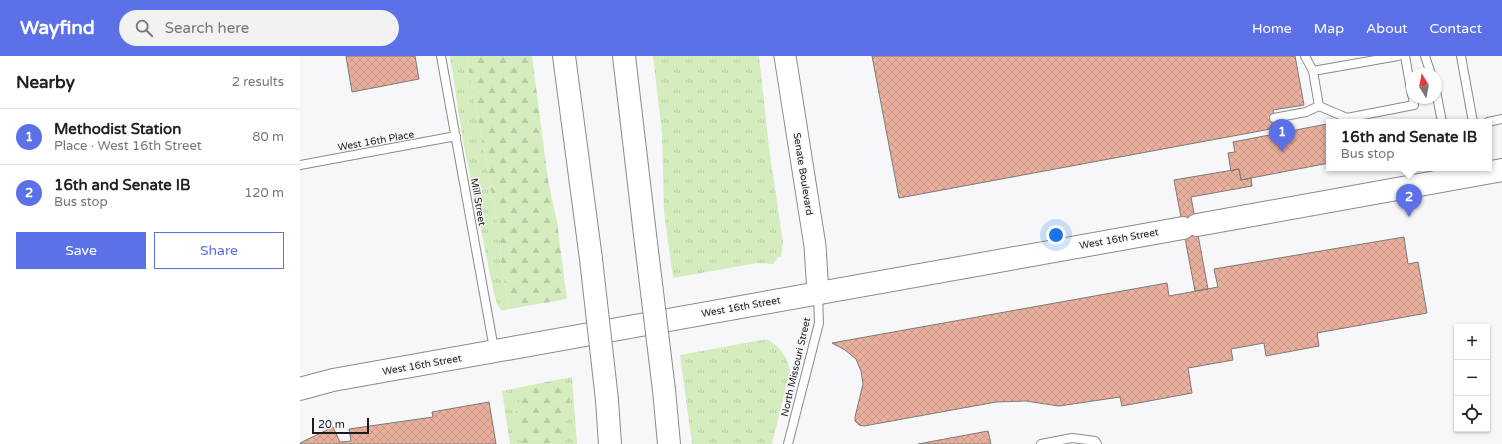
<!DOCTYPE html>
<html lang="en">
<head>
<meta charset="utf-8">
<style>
	:root { --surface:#fff; --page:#f2f2f2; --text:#222; --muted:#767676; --line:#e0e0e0; --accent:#5c70e7 }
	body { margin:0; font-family:"Varela Round",sans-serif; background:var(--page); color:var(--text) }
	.controls { position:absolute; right:12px; bottom:12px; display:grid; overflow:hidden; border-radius:0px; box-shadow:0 1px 3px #0004 }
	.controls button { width:36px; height:36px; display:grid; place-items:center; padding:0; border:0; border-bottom:1px solid var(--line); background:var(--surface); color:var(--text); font:20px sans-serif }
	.compass { position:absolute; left:1106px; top:12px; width:36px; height:36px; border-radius:50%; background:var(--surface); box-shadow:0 1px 3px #0004; rotate:350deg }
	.scale { position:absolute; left:12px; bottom:10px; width:57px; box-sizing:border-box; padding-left:4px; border:2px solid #1c1c1d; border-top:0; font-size:11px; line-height:14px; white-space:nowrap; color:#1c1c1d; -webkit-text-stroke:3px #f7f7f9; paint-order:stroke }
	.you { position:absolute; left:756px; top:179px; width:14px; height:14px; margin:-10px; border:3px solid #fff; border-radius:50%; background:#1a73e8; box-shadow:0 0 0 6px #1a73e833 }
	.badge { display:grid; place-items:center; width:26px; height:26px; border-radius:50%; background:var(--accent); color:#fff; font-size:13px; font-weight:700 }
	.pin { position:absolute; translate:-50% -33px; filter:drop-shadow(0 1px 2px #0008) }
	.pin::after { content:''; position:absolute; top:21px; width:14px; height:12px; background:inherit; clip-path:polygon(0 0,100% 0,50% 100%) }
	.popup { position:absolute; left:1026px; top:63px; width:166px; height:52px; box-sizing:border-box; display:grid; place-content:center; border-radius:0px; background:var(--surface); filter:drop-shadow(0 1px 3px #0005); font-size:13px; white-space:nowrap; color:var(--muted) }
	.popup b { font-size:15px; color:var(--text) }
	.popup::after { content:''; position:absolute; left:50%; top:100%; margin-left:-8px; border:8px solid transparent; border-top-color:var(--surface) }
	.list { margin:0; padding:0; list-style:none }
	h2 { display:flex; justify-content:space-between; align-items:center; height:52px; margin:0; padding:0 16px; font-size:17px }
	h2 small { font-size:13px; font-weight:400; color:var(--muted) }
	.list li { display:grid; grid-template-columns:26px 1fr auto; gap:12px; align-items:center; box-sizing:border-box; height:56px; padding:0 16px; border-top:1px solid var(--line) }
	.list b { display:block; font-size:15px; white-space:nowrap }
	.list p { margin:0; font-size:13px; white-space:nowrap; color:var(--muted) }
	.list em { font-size:13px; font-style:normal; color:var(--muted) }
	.actions { display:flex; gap:8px; padding:12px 16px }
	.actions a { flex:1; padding:9px 0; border:1px solid var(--accent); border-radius:0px; text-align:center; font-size:14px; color:var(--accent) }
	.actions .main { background:var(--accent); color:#fff }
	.icon { flex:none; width:22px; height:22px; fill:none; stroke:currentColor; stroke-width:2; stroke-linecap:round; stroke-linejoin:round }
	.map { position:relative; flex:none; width:1202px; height:388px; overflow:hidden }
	header { display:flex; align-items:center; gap:24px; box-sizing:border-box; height:56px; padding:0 20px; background:var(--accent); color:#fff }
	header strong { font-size:19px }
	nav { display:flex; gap:22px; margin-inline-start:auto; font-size:14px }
	.search { width:280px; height:36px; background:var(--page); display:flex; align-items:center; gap:10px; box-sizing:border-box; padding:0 14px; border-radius:22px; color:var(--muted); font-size:15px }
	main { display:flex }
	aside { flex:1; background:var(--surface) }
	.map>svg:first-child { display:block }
</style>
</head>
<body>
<header>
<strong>Wayfind</strong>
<div class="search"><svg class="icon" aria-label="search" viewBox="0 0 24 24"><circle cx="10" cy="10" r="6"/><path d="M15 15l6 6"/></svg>Search here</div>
<nav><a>Home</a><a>Map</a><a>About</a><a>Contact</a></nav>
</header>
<main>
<aside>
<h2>Nearby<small>2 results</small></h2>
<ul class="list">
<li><span class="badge">1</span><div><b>Methodist Station</b><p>Place · West 16th Street</p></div><em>80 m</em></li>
<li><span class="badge">2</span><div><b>16th and Senate IB</b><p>Bus stop</p></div><em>120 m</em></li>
</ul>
<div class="actions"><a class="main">Save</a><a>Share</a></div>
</aside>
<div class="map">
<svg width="1202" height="388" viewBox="0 0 1202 388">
	<defs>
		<pattern id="grass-tufts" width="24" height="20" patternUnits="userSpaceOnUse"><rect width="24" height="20" fill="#d5ecbe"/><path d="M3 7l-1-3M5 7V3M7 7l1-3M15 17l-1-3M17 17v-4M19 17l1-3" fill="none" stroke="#b6caa3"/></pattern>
		<pattern id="forest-firs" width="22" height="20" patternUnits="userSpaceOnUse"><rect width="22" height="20" fill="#d5ecbe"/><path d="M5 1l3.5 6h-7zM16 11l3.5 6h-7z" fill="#b6caa3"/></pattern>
		<pattern id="building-cross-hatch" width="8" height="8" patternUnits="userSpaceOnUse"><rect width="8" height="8" fill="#e9af9d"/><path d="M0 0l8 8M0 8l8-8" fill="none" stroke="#c79687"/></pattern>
	</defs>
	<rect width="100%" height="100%" fill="#f7f7f9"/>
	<path fill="url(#grass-tufts)" d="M150,0H166L200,181L201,205L209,253L202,255L198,250L194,238L163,85Z
		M353,0H459L469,92L483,186L481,201H478L473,208L458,207L373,222L364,156L362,78Z
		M467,283C481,292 486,298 490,314L472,388H392L380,299Z
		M272,321L277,388H210L202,335Z"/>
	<path fill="url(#forest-firs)" d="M166,0H232L248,124L257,166L267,243L209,253L201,205L200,181Z
		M263,323L270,338V357L264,372L266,388H222L215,359L221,339L237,328Z"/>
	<path fill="url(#building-cross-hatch)" stroke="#7c7a79" d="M46,0H115L119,23L52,36Z
		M572,0H995L1004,49L973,54L976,72L599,142Z
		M1027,68L1029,76V107L941,124L939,113L931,115L928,97L935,96L933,86Z
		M939,113L941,124L951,122L952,130L891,141L908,233L895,235L874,124Z
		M1104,181L1108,208L1118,206L1127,257L1017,277L1019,290L966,300L964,287L931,293L933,304L888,312L892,337L822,350L820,341L759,350L726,345L696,346L564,370L559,369L555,365V361L563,328L561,315L556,303L545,294L532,287L867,227L869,240L918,231L914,213Z
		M189,346L196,388H0V387L33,371L40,386L51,385L49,373L133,361L132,356Z
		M688,375L691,388H618Z"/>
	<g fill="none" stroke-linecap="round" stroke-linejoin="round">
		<g stroke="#8a8a8b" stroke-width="10">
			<path id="service" d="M141,0L194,293
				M1005,0L1013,15L1019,50L1047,62L1114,49L1113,42
				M1105,0L1112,39
				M1125,0L1131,18
				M1161,0L1173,66
				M1013,15L1098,0
				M1136,35L1142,66
				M974,62L1006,56L1019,50
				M1188,66L1202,63
				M0,109L156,80
				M488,388L519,267L518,239
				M741,388L772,382L795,385L797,388"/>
		</g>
		<g stroke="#8a8a8b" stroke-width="23">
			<path id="tertiary" d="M485,0L515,190L518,237"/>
		</g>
		<g stroke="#8a8a8b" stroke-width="24">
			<path id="secondary" d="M897,169L1202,114
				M0,333L33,324L883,172"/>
		</g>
		<g stroke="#8a8a8b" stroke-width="24">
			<path id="motorway" d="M264,0L291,203
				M324,0L346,187
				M364,334L369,388
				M307,344L310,388"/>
		</g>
		<use href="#service" stroke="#fff" stroke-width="8"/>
		<use href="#tertiary" stroke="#fff" stroke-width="21"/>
		<use href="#secondary" stroke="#fff" stroke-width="22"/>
		<use href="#motorway" stroke="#fff" stroke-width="22"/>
		<g stroke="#8a8a8b" stroke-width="24" stroke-linecap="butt">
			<path id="motorway-bridge" d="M346,187L364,334
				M291,203L307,344"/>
		</g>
		<use href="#motorway-bridge" stroke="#fff" stroke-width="22"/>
	</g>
	<g text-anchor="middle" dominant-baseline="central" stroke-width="3" stroke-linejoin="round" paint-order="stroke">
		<g font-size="10" fill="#1c1c1d" stroke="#f7f7f9">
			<text transform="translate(76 85) rotate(-10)">West 16th Place</text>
			<text transform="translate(503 118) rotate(81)">Senate Boulevard</text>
			<text transform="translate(178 146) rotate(80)">Mill Street</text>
			<text transform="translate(819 183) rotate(-10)">West 16th Street</text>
			<text transform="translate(441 251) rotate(-10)">West 16th Street</text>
			<text transform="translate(122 309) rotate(-10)">West 16th Street</text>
			<text transform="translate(496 311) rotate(-77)">North Missouri Street</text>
		</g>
	</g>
</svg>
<div class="controls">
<button>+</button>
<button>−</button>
<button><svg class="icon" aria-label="locate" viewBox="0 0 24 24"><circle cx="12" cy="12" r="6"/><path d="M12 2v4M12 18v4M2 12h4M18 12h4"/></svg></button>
</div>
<svg class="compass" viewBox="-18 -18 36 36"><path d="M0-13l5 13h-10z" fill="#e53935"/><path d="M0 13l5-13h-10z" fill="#767676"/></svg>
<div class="scale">20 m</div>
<div class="you"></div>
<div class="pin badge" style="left:982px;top:96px">1</div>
<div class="pin badge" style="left:1109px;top:161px">2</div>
<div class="popup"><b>16th and Senate IB</b>Bus stop</div>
</div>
</main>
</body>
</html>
